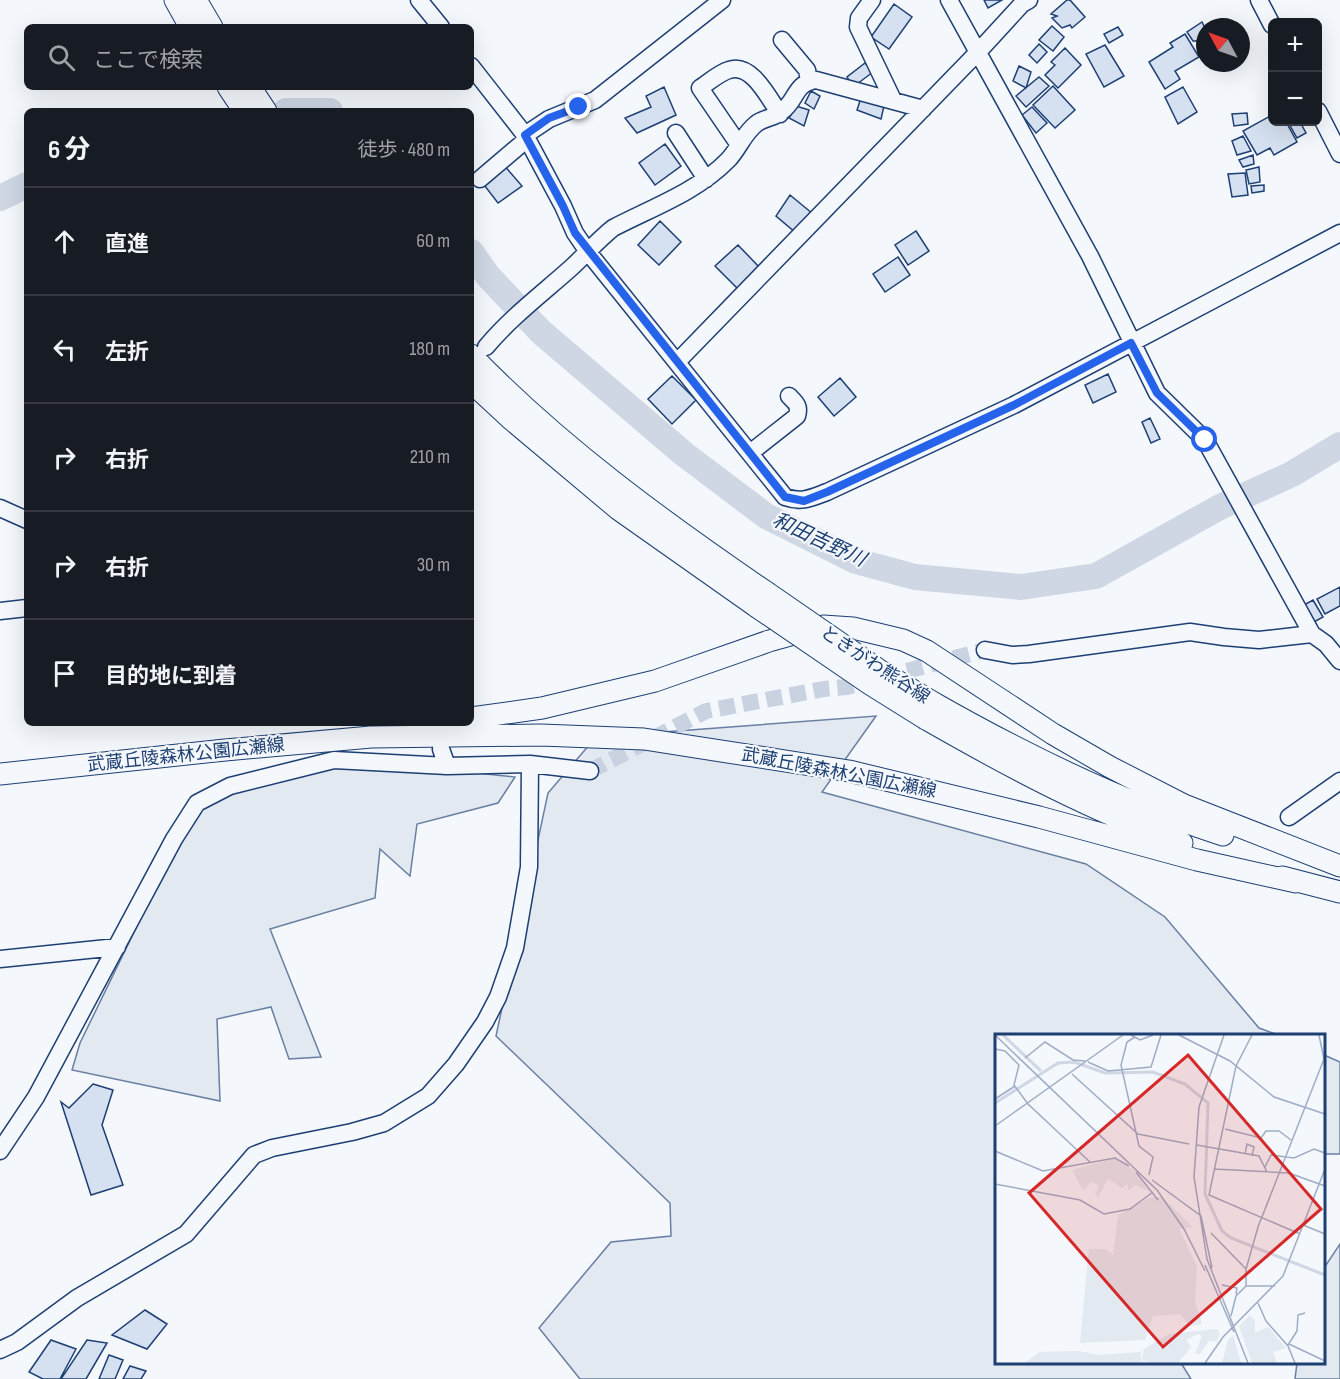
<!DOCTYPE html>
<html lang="ja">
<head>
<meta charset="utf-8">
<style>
	:root { --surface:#171b24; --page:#242831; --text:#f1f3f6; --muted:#9ea1a6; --line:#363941 }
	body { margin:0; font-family:"Sofia Sans Condensed","Noto Sans JP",sans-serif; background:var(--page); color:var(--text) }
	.controls { position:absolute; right:18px; top:18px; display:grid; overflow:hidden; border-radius:9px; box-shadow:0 6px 24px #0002 }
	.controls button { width:54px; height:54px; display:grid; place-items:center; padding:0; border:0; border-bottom:2px solid var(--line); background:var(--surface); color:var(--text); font:30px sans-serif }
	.compass { position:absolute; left:1196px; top:18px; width:54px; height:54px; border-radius:50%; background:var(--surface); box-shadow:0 6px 24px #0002; rotate:311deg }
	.stop { position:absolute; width:18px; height:18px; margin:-14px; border:4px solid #2563eb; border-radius:50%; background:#fff }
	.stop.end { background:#2563eb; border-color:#fff; box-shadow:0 2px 6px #0008 }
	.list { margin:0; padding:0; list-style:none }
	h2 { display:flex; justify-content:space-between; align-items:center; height:78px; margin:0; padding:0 24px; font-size:26px }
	h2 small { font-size:20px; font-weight:400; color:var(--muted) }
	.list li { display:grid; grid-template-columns:39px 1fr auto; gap:18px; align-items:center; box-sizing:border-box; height:108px; padding:0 24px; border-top:2px solid var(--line) }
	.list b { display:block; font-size:22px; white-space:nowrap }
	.list em { font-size:20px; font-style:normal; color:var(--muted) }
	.icon { flex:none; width:33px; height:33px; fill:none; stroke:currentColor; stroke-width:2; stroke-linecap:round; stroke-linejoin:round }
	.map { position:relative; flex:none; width:1340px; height:1379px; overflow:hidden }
	.search { position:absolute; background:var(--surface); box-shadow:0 6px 24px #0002; left:24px; top:24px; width:450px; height:66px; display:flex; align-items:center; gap:15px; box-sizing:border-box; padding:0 21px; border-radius:9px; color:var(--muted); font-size:22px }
	.panel { position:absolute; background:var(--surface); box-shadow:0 6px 24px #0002; left:24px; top:108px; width:450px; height:618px; border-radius:9px }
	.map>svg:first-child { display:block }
</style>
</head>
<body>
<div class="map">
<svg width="1340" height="1379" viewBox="0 0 1340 1379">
	<rect width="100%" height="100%" fill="#f4f7fb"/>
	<path fill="#e3e9f0" stroke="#687fa3" stroke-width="1.5" d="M876,716L822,792L1086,864L1165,917L1259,1028L1278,1035L996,1036V1362L1181,1363L1191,1379H580L539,1328L611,1242L671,1236L670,1203L496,1036L548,793L596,737Z
		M359,761L515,777L498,803L417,824L410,876L380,849L375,898L270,929L321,1057L289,1059L271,1007L217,1019L220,1101L72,1070L80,1043L197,803Z
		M1324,1055L1340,1062V1154H1324Z
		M1340,1244V1379H1295L1297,1363L1324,1362V1268Z"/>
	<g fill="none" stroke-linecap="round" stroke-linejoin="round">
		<path stroke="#cfd7e4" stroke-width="26" d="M286,111H330
			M0,198L27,185
			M471,252L488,276L541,332L684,454L766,516L856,561L915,577L1021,587L1096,576L1220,507L1292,474L1340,445"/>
	</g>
	<path fill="#d5e0f0" stroke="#1d3f73" stroke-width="1.5" d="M984,0H1002L988,8Z
		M1067,0H1070L1085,17L1072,28L1070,25L1062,28L1052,18L1057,16L1051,14Z
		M894,4L912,17L889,49L871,37Z
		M1202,22L1205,28V38L1201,41H1193L1187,32Z
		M1052,26L1064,37L1053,51L1039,40Z
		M1118,27L1123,35L1109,43L1104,34Z
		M1185,34L1199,57L1175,71L1180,79L1165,89L1149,62L1173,47L1170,43Z
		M1039,44L1047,52L1037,63L1029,55Z
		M1105,45L1124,76L1104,87L1086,54Z
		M1065,48L1081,65L1058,88L1045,75L1055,65L1051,62Z
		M865,63L873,72L853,87L847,77Z
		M1019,66L1031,72L1026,88L1013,81Z
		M1039,77L1049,86L1026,107L1016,96Z
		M1053,86L1075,110L1055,128L1033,105Z
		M664,87L676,115L637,133L625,118L651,107L646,96Z
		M1183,87L1197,112L1178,124L1165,97Z
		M811,91L820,96L814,109L805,103Z
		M861,98L884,106L881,119L857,110Z
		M796,106L809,110L804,126L789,118Z
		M1032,107L1047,123L1036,133L1022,115Z
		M1247,113L1248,124L1234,126L1232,114Z
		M1272,115V122H1286L1297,142L1274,155L1270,148L1257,155L1243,131Z
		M1288,122H1300L1306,133L1297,138Z
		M1243,136L1251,151L1237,155L1232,141Z
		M665,144L681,166L655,185L639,163Z
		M1253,155L1254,164L1243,167L1239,160Z
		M503,164L522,186L498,203L481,181Z
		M1259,167L1260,182L1249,184L1246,170Z
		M1245,173L1248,195L1232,197L1228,174Z
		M1264,185V191L1252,193L1251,186Z
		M790,195L813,214L796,233L776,216Z
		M660,221L681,242L659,265L638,245Z
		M916,231L929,251L908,265L895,245Z
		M738,245L761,269L739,290L715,266Z
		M898,257L910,275L885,292L873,274Z
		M1108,374L1116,392L1093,403L1085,385Z
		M672,376L696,400L672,424L648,399Z
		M840,378L856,397L834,416L818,397Z
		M1150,418L1160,439L1151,443L1142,422Z
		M1340,587V606L1325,614L1317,599Z
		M1313,600L1323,617L1314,622L1304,605Z
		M93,1084L113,1090L102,1125L123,1185L91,1195L61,1102L69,1108Z
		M145,1310L167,1324L147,1349L112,1335Z
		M51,1340L76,1349L60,1379H43L29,1372Z
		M87,1340L107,1343L86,1379H61Z
		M109,1355L123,1360L115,1379H99Z
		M130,1366L146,1371L141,1379H123Z"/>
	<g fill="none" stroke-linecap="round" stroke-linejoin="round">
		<path stroke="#c9d2e0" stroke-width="16" stroke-dasharray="16 8" stroke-linecap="butt" d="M590,771L706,711L824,689L847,687L985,650"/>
		<g stroke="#1d3f73" stroke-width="19">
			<path id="minor" d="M419,0L441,27
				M872,0L859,18L858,27L893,100
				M949,0L1090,256L1157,393L1205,440L1312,634L1326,644L1340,661
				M1259,0L1272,25
				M782,40L807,70L809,81
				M471,66L525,135L563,206L575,233L588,252L785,497C802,503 811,498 827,492L1014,405L1340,233
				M1318,111L1340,154
				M676,133L706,179
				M525,135L549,119L595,100L722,0
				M739,145L700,88C709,82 719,73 729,70C752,62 769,99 780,114
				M480,179L526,140
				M486,347C511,317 543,293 572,267C586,254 598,240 613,228C651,208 697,192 728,160C738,150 744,133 756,124C763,118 774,118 781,112C797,101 794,83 816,80L923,109
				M677,362L978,52L1022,4L1029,0
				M750,453L797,416C800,406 796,403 789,396
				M0,508L27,520
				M0,611L27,608
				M985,650L1012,655L1029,654L1190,632L1224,637L1259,640L1312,634
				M441,749L447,766
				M1289,817L1340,781
				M0,959L117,947
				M0,1151L36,1097L174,839L197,803L230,786L334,760L447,766L530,764L590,771
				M0,1350L17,1342L77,1298L186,1234L254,1155L272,1148L352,1132L384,1123L428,1096L456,1064L485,1022L498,997L515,948L529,867L530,764"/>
		</g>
		<g stroke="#1d3f73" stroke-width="23">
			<path id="major" d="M175,0L190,27
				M196,0L212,27
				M228,87L244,111
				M250,87L266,111
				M471,355C559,446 662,521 766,592
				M471,382L512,420L618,509L757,607
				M934,703C1027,756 1121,802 1223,835
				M471,718L542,708L655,681L769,641L823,626L853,628L903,640L927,651L1053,734L1110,767L1184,805L1340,866
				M926,719C1008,766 1092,811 1182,843
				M0,774L225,750L371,737L541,735L644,739L849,771L1039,817L1197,860L1296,882
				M1282,877L1340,892"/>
		</g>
		<use href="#minor" stroke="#f4f7fb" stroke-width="16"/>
		<use href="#major" stroke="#f4f7fb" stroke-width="21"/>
		<g stroke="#1d3f73" stroke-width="23" stroke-linecap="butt">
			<path id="major-bridge" d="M766,592L879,670L934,703
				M757,607L870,684L926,719"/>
		</g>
		<use href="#major-bridge" stroke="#f4f7fb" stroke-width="21"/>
	</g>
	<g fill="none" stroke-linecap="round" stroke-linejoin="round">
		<path stroke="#2563eb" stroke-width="8" d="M579,107L549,118L525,135L563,206L575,233L785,497L804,501L827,492L1014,405L1131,343L1157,393L1205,440"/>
	</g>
	<g text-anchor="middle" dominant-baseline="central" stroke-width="4.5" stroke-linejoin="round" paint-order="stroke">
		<g font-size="18" fill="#1d3f73" stroke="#f4f7fb">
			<text transform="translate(875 665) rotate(33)">ときがわ熊谷線</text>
			<text transform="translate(186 755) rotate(-6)">武蔵丘陵森林公園広瀬線</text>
			<text transform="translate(839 773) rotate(11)">武蔵丘陵森林公園広瀬線</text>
		</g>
		<g font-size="20" font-style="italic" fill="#1d3f73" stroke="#f4f7fb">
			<text transform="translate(819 540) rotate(25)">和田吉野川</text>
		</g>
	</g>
	<g transform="translate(995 1034)">
		<rect width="330" height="330" fill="#f4f7fb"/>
		<path d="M120,124L141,138L155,158L140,151L133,156V150L127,154L113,145L103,163L100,160L104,152L97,148L88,156L77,136ZM156,163H167L198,193L184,195L202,232L200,268L207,290L195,292L185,280L158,282L150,306L85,309L94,215H111L118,221L123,181ZM255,281L260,287V299L273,293L291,314L278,318L282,329H257L244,292ZM222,295L225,300L222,307H214L205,320L200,319L207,302L203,300L191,306L196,313L183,329H153L147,325L149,315L174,300ZM238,301L246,329H227L233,306ZM84,317L103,321L146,318V326L151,329H29L45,318Z" fill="#e3e9f0"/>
		<path fill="none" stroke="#cfd7e4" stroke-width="3" d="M8,1L46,37M0,69L63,29L79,28L110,39L158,38L190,50L213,69L210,160L227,197L236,204L330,241"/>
		<path fill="none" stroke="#9eadc5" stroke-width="1.5" d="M0,1L162,156L189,195L210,237M136,1L145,6L158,1M184,1L235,27L279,63L330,80M229,1L204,73L199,143L212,225L253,329M257,1L241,32L214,161L305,200M140,3L132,8L126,31L144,112L158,123L154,141M0,15L10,17L24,31L19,51L33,70L96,129M30,24L50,8L78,26L90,27M93,28L113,37L156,33L166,1M77,40L143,100L194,110M0,65L20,52M0,92L128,1M230,95L266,104L271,97H284L296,106M202,111L264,122L272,138M0,117L48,137L120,124L134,132M250,120L252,110L259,113L257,122M270,133L276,121L299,124L319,115L330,119M219,135L294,139L330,152M141,138L163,166M157,146L206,182L217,234M0,150L85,166L109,180L135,175L158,158M308,191L330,200M216,199L251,235M210,231L239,298M227,251L242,254L241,260M280,252H251V235L263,193L329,25L324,1M263,269L271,287L293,312L300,329M236,282L241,262L251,252M294,310L330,327M293,311L302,297L303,281L310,279M210,329L228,303L288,242L330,135"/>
		<path fill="#d62828" fill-opacity="0.15" stroke="#d62828" stroke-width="3" d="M193,21L326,175L168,313L34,159Z"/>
		<rect width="330" height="330" fill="none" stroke="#1d3f73" stroke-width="3"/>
	</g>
</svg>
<div class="controls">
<button>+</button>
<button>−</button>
</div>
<svg class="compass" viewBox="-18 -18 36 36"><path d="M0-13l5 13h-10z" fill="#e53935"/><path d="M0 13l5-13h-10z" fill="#9ea1a6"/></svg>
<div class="stop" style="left:1205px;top:440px"></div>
<div class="stop end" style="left:579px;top:107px"></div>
<div class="search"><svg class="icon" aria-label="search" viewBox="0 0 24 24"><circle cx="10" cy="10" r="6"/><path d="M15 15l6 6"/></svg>ここで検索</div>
<section class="panel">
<h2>6 分<small>徒歩 · 480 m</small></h2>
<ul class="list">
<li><svg class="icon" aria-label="ahead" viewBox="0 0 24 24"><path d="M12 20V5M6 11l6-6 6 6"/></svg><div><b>直進</b></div><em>60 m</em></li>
<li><svg class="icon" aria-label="left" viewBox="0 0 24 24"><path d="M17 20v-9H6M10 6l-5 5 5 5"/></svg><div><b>左折</b></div><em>180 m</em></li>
<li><svg class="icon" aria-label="right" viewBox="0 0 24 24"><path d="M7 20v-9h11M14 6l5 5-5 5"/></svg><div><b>右折</b></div><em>210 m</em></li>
<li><svg class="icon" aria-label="right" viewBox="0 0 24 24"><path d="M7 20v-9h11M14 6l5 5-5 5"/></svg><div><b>右折</b></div><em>30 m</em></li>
<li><svg class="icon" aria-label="arrive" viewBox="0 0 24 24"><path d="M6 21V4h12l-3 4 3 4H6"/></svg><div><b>目的地に到着</b></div></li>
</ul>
</section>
</div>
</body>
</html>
